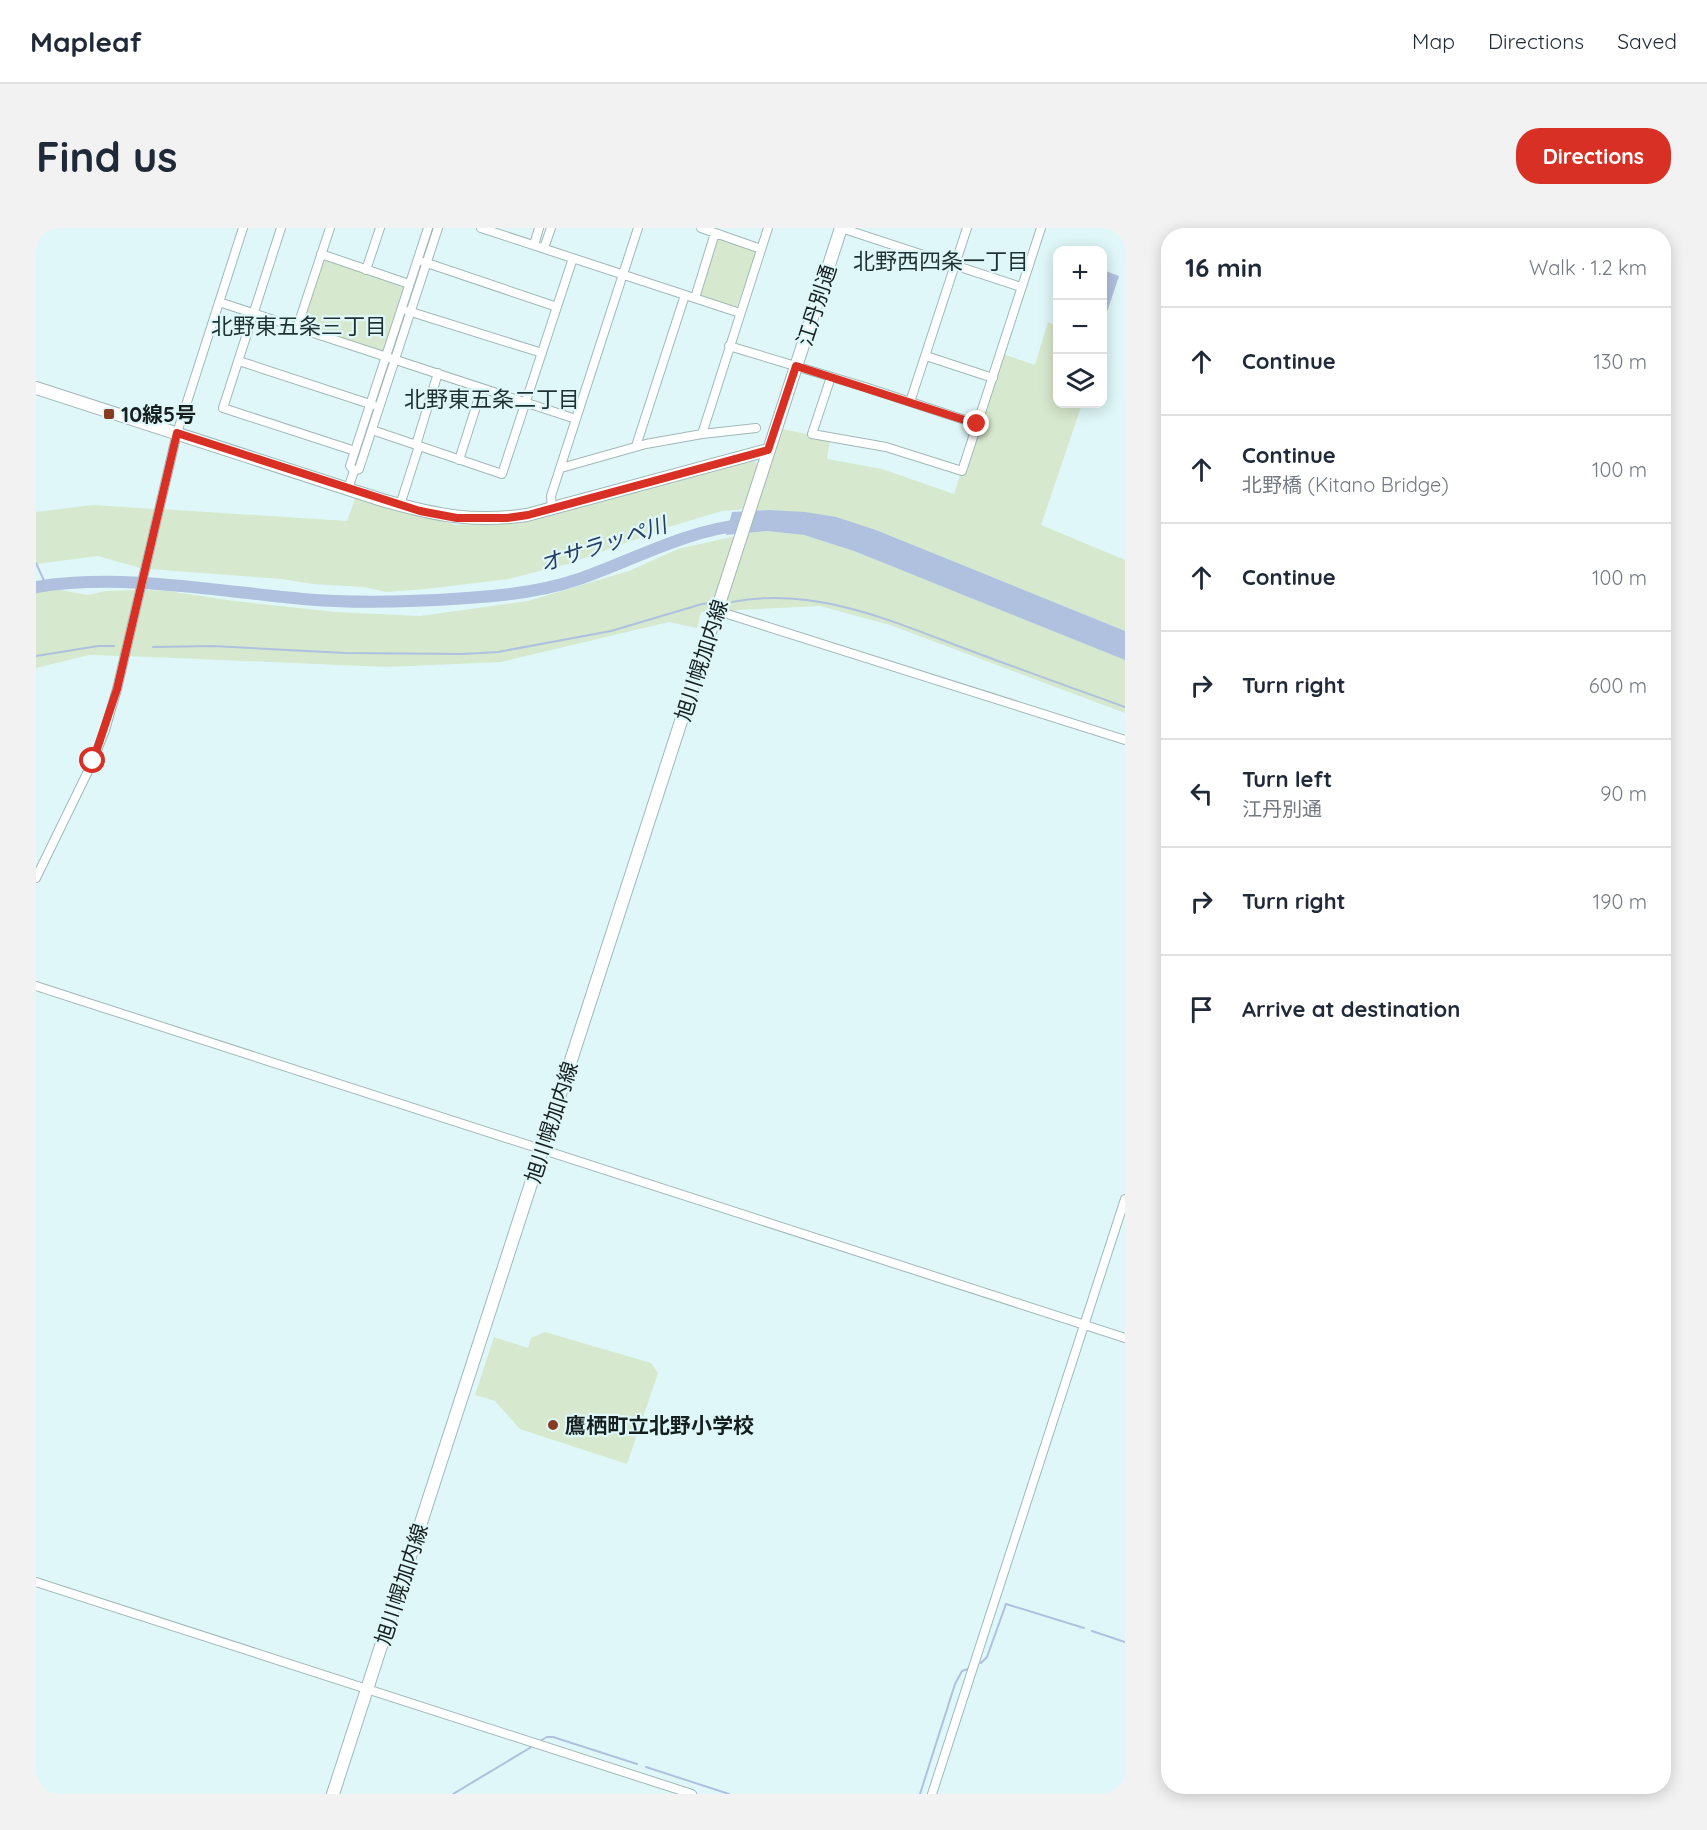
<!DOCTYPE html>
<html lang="en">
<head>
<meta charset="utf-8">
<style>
	:root { --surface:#fff; --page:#f2f2f3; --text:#1f2937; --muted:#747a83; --line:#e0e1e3; --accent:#d93025 }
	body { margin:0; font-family:Quicksand,"Noto Sans JP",sans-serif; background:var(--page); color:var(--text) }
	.controls { position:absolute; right:18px; top:18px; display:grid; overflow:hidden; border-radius:12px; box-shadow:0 3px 15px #0003 }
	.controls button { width:54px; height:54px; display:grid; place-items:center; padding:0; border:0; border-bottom:2px solid var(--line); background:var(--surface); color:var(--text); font:30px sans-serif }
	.stop { position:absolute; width:18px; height:18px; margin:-14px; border:4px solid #d93025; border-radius:50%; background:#fff }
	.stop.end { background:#d93025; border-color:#fff; box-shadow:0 2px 6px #0008 }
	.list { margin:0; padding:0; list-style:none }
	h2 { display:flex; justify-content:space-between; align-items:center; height:78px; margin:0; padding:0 24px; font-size:26px }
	h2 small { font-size:20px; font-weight:400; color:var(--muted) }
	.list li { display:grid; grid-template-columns:39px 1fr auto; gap:18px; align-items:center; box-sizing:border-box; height:108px; padding:0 24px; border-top:2px solid var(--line) }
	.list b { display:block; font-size:22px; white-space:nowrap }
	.list p { margin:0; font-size:20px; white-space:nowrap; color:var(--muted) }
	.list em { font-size:20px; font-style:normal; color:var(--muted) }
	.icon { flex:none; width:33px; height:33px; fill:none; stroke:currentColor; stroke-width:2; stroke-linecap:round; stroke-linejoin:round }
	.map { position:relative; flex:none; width:1089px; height:1566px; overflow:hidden; border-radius:24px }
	header { display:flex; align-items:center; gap:36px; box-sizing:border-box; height:84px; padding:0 30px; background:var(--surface); border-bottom:2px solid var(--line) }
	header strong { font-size:28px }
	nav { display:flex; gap:33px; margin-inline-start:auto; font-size:21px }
	.intro { display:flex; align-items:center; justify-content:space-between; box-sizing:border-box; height:144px; padding:0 36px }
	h1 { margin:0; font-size:42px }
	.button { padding:15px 27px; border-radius:24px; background:var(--accent); color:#fff; font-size:21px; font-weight:700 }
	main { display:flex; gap:36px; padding:0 36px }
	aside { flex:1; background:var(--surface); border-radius:24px; box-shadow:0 3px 15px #0003 }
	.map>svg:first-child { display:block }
</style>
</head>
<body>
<header>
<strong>Mapleaf</strong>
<nav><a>Map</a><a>Directions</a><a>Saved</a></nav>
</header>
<div class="intro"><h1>Find us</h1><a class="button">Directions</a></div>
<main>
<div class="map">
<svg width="1089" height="1566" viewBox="0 0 1089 1566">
	<rect width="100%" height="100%" fill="#dff7f8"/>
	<path fill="#d6e8cd" d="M682,8L721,22L700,81L661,67Z
		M286,29L369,58L347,124L264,98Z
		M1012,94L1021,98L1022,176H1046L1005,297L1089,332V403L840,302C800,289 761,280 718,283L742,200L794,211L791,231L846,241L918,266L964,125L999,137Z
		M716,230L723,239L710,281L686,283L636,298L532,336L472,351L390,361L350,364L328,359L276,356L246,351L113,341L124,281L311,293L320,268L420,297L493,294Z
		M57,277L118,281L104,340L62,328L0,336V284Z
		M731,303L768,307L818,323L1089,432V485L854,397L784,378L682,383L709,305Z
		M700,308L677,383L665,384L661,400L633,394L465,434L350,439L92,428L109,362L132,363L198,373L300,384L384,388L492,373L593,343L642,321Z
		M19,361L52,367L70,363L100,362L86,428L53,427L0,440V364Z
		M509,1104L615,1135L622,1145L591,1236L484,1201L459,1173L439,1167L458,1109L492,1120L495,1110Z"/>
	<path fill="#afc1de" d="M1067,42L1083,48L1068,93H1066Z
		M733,282L769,284L800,289L840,302L1089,403V432L818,323L768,307L731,303L690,307L696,284Z"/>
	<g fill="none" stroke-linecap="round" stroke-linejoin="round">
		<path stroke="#afc1de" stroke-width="2" d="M0,335L10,357
			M696,374C778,358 856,393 930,421C983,441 1036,460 1089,479
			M117,419L177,418L309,425L427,426L462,424L575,403L666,376L676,375
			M0,428L62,418H78
			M1056,1403L1089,1414
			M945,1435L951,1429L970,1376L1048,1400
			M504,1513L511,1509H517L601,1536
			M610,1539L693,1566
			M417,1566L497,1518
			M884,1566L919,1456L926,1443L932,1441"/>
		<path stroke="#afc1de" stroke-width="12" d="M0,359C87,345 180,363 267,371C322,376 376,374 431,370C467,368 508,363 543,351C595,333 651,302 706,297"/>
		<g stroke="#a1b8b8" stroke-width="10">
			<path id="street" d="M245,0L187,180L319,223
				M445,0L704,85
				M665,0L725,21
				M805,0L985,59
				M498,17L503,0
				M508,20L515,0
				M285,26L373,56
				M388,34L521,79
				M330,42L344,0
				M659,70L679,5
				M183,74L540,191
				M372,83L506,125
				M261,100L294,0
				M693,118L829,159L941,196
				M890,128L957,150
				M203,133L337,177
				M795,149L776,206L850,219L926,243L1005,0
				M874,174L931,0
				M336,202L466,246L537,30
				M666,206L732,0
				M380,217L402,145
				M600,218L649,67
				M423,232L446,160
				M525,240L610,216L666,206L720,200
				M318,243L314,238L392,0
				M312,261L318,243L323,241L402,0
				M364,277L383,218
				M516,281L515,268L602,0
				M682,383L1089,512
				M0,650L57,533L69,502L81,461L141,205L207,0
				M0,758L1089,1110
				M0,1354L656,1566
				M896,1566L1089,971"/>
		</g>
		<g stroke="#a1b8b8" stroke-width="14">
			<path id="secondary" d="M0,160L346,272C399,287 437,295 491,287L732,222"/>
		</g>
		<g stroke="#a1b8b8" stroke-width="14">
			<path id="primary" d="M297,1566L805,0"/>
		</g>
		<use href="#street" stroke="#fff" stroke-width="8"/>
		<use href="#secondary" stroke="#fff" stroke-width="12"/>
		<use href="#primary" stroke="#fff" stroke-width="12"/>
	</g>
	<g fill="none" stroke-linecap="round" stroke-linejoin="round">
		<path stroke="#d93025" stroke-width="8" d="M57,533L81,461L141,205L384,283L421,290H471L492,287L732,222L760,138L941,196"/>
	</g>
	<g fill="#863d22" stroke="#dff7f8" stroke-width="2">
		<rect x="67" y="180" width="12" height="12" rx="3"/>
		<circle cx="517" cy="1197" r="6"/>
	</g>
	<g text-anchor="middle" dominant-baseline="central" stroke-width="4.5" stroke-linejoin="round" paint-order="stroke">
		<g font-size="21" fill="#161f1f" stroke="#dff7f8">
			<text transform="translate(780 77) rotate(-72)">江丹別通</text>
			<text transform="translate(665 432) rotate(-72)">旭川幌加内線</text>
			<text transform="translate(515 894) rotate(-72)">旭川幌加内線</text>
			<text transform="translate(365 1356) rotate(-72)">旭川幌加内線</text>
		</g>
		<g font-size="21" font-weight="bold" fill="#161f1f" stroke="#dff7f8" text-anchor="start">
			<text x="85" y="186">10線5号</text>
			<text x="529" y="1197">鷹栖町立北野小学校</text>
		</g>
		<g font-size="22" fill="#1f3233" stroke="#dff7f8">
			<text x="905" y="33">北野西四条一丁目</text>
			<text x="263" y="98">北野東五条三丁目</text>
			<text x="456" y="171">北野東五条二丁目</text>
		</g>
		<g font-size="22" font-style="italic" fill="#253c64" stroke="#dff7f8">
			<text transform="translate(567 316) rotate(-18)">オサラッペ川</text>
		</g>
	</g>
</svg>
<div class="controls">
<button>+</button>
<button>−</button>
<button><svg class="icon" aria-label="layers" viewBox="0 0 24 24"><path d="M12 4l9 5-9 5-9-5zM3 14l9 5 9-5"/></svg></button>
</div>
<div class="stop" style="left:57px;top:533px"></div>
<div class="stop end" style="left:941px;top:196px"></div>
</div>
<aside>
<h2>16 min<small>Walk · 1.2 km</small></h2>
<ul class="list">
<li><svg class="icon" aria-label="ahead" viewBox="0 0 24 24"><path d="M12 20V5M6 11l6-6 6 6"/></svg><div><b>Continue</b></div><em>130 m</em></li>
<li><svg class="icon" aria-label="ahead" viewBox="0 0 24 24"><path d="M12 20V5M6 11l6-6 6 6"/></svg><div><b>Continue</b><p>北野橋 (Kitano Bridge)</p></div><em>100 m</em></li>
<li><svg class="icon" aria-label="ahead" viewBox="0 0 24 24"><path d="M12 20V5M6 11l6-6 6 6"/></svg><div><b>Continue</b></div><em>100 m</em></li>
<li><svg class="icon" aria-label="right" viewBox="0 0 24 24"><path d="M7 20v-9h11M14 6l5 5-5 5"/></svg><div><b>Turn right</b></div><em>600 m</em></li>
<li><svg class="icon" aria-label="left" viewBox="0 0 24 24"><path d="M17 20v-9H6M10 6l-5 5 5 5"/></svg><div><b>Turn left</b><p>江丹別通</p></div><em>90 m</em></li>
<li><svg class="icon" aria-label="right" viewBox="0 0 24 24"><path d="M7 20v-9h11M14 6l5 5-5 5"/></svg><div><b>Turn right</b></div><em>190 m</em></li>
<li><svg class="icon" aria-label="arrive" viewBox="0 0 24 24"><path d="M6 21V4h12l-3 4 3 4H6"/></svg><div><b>Arrive at destination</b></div></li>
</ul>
</aside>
</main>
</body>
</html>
